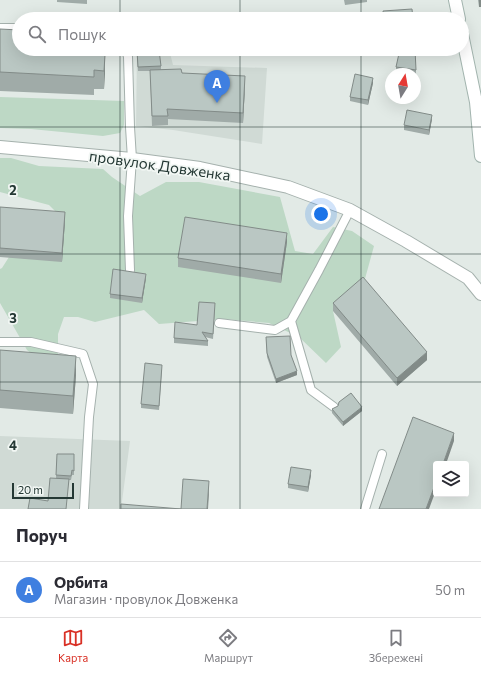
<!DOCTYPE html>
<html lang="uk">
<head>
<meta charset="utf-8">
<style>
	:root { --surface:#fff; --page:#f2f2f3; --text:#2b2b33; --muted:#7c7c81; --line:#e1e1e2; --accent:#d93025 }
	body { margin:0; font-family:Commissioner,sans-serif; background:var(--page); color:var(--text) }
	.controls { position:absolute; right:12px; bottom:12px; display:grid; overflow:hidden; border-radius:4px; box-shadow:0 4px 16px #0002 }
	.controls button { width:36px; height:36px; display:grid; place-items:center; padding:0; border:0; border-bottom:1px solid var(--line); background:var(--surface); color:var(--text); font:20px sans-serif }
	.compass { position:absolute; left:385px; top:68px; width:36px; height:36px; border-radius:50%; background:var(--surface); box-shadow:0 4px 16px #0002; rotate:11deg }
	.scale { position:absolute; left:12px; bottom:10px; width:62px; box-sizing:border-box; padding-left:4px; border:2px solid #243834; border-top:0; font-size:11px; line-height:14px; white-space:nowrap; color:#243834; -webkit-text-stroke:3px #f2f7f4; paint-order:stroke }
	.you { position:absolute; left:321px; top:214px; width:14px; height:14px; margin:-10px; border:3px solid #fff; border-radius:50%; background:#1a73e8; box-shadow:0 0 0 6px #1a73e833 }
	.badge { display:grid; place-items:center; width:26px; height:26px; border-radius:50%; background:var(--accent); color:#fff; font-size:13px; font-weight:700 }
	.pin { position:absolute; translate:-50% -33px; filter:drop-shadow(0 1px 2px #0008) }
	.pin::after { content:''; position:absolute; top:21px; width:14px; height:12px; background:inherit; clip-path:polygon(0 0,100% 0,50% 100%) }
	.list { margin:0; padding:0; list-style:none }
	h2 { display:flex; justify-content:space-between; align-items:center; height:52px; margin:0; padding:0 16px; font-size:17px }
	h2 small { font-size:13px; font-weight:400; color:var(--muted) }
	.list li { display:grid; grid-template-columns:26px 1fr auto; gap:12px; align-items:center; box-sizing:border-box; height:56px; padding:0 16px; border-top:1px solid var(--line) }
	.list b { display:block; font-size:15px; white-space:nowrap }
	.list p { margin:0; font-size:13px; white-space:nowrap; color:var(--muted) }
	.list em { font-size:13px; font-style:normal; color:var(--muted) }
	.icon { flex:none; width:22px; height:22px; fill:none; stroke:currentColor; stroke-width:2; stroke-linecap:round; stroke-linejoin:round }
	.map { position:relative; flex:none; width:481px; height:509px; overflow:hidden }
	.search { position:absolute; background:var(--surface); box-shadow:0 4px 16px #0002; left:12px; right:12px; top:12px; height:44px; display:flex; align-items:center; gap:10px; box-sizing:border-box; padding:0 14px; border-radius:22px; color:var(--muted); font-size:15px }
	.sheet { height:108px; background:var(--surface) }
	nav { display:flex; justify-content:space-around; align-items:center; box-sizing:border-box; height:56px; border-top:1px solid var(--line); background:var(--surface); font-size:11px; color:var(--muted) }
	nav a { display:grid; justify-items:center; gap:2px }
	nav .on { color:var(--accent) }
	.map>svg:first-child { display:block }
</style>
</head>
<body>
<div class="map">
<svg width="481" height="509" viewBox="0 0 481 509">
	<rect width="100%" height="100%" fill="#e2eae6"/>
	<path fill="#d0dad5" d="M137,49H169L173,65L267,68L262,144L173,130L136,126Z
		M0,436L130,441L121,509H0Z"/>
	<path fill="#bdd8c5" d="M0,97L124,101V125L120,133L103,136L31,129L0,128Z
		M0,158H11L39,166L103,169L112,177L140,196L166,182H199L280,197L295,251L313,254L333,227L352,231L374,246L363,286L333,311L341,347L326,363L299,337L269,323L224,319L159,324L144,310L95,322L78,317H64L58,334V358L32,354L27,350L0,303V269L2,268L9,257L65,221L49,205L0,192Z"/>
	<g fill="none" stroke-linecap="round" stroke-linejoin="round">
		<g stroke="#a5b1ad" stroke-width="10">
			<path id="lane" d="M0,28H19
				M126,49L128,57L130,127L132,159L128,216L130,270
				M219,323L275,330L291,321
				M0,342H31L83,354L93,384L89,417L84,509
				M334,407L311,390L291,321L319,270L350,210
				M365,509L382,454"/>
		</g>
		<g stroke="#a5b1ad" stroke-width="14">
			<path id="street" d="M0,147L132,159L200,168L288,187L350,210L406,241L468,278L481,294"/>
		</g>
		<g stroke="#a2b4ae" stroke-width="14">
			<path id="secondary" d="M455,0L459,19
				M462,34L476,102L481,156"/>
		</g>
		<use href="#lane" stroke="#fff" stroke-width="8"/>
		<use href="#street" stroke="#fff" stroke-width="12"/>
		<use href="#secondary" stroke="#fff" stroke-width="12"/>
	</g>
	<path fill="#a0aba8" d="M57,0H87V4L57,2Z
		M344,0H367V2L345,5Z
		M478,0H481V7H479Z
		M0,29L84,49V54L105,55L104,89H94V95L0,91Z
		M137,56L161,66V70L182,73L245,86L243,123L168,119V125L152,126L150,71H138Z
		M396,67L416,70V74L396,71Z
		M373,83L368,105L350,101V97Z
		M432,119L429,135L404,130V125Z
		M0,207L65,221L62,262L0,257Z
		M287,242L281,283L178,267V258Z
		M146,278L142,303L110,298V294Z
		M333,303L427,360L397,386L333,311Z
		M215,308L213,339L205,337L208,341V346L174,343V338L197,325Z
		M266,337L291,355L297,375L276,383L267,357Z
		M0,350L76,375L73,414L0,408Z
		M162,369L159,410L141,408V404Z
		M332,409L362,411L343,426L332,413Z
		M57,454H74V475H72L71,480H69V484L48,501L56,478Z
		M311,475L308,492L288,488V484Z"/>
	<path fill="#828b88" d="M479,0H481V7H479Z
		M105,55V74L104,89V71Z
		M245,76V86L243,123V113Z
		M373,78V83L368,105V100Z
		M432,115V119L429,135V130Z
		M65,212V221L62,262V253Z
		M287,233V242L281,283V274Z
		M146,274V278L142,303V298Z
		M427,352V360L397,386V378Z
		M76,356V375L73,414V396Z
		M297,371V375L276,383V379Z
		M362,407V411L343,426V422Z
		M454,433V441L446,464H443Z
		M311,470V475L308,492V487Z
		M209,481V492L208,509H207Z
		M436,482V490L429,509H426Z"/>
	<path fill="#bac7c3" stroke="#828b88" d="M412,9L413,19H384L383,11Z
		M0,29L19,30V49H84V54L105,55L104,71L94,70V77L0,72Z
		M400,49H415L416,70L396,67Z
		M159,50L161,66L138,67L137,51Z
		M181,69L182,73L245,76L243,113L167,109L168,116H152L150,70Z
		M355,74L373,78L368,100L350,97Z
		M407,110L432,115L429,130L404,125Z
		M0,207L65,212L62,253L0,248Z
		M185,217L287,233L281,274L178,258Z
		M113,269L146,274L142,298L110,294Z
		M363,277L427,352L397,378L333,303Z
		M199,302L215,303L213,334L202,332L208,341L174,338L175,322L197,325Z
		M290,336L291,355L297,371L276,379L267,353L266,337Z
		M0,350L76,356L73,396L0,390Z
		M145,363L162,365L159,406L141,404Z
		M351,393L362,407L343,422L332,409L338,406L339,402Z
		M413,417L454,433L443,464H436V482L426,509H379Z
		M57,454H74V471L72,470L71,476L56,475Z
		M291,467L311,470L308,487L288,484Z
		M50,478L69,479L66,509H28L30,498L48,501Z
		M183,479L209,481L207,509H121V504L181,509Z"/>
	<path fill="none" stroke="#243834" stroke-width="1" stroke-opacity="0.55" d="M120,0V19M240,0V19M361,0V19M120,49V509M240,49V509M361,49V509M0,127H481M0,254H481M0,382H481"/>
	<g text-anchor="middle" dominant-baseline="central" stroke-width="3.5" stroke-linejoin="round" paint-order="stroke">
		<g font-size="15" fill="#243834" stroke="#f2f7f4">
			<text transform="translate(160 165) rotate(8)">провулок Довженка</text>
		</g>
	</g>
	<g font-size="13" text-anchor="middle" font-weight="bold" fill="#243834" stroke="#f2f7f4" stroke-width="3.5" stroke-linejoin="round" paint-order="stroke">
		<text x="13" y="195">2</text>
		<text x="13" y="323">3</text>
		<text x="13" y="450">4</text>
	</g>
</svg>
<div class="controls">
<button><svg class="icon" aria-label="layers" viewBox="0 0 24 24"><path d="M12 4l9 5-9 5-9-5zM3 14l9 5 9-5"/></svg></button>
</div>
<svg class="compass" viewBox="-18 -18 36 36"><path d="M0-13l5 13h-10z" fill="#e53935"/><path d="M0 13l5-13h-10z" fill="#7c7c81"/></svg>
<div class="scale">20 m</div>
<div class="you"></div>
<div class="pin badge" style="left:217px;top:103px;background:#3f7fe0">A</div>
<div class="search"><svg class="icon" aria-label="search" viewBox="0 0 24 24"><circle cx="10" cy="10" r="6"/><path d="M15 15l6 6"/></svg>Пошук</div>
</div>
<section class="sheet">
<h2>Поруч<small></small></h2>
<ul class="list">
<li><span class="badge" style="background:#3f7fe0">A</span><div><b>Орбита</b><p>Магазин · провулок Довженка</p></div><em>50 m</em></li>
</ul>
</section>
<nav>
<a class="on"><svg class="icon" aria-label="map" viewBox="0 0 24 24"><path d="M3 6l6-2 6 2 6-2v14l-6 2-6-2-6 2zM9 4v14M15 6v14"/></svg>Карта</a>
<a><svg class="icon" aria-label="directions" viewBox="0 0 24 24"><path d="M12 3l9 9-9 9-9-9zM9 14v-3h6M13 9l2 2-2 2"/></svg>Маршрут</a>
<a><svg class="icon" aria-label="saved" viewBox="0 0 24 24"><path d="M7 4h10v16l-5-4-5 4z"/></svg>Збережені</a>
</nav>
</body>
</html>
